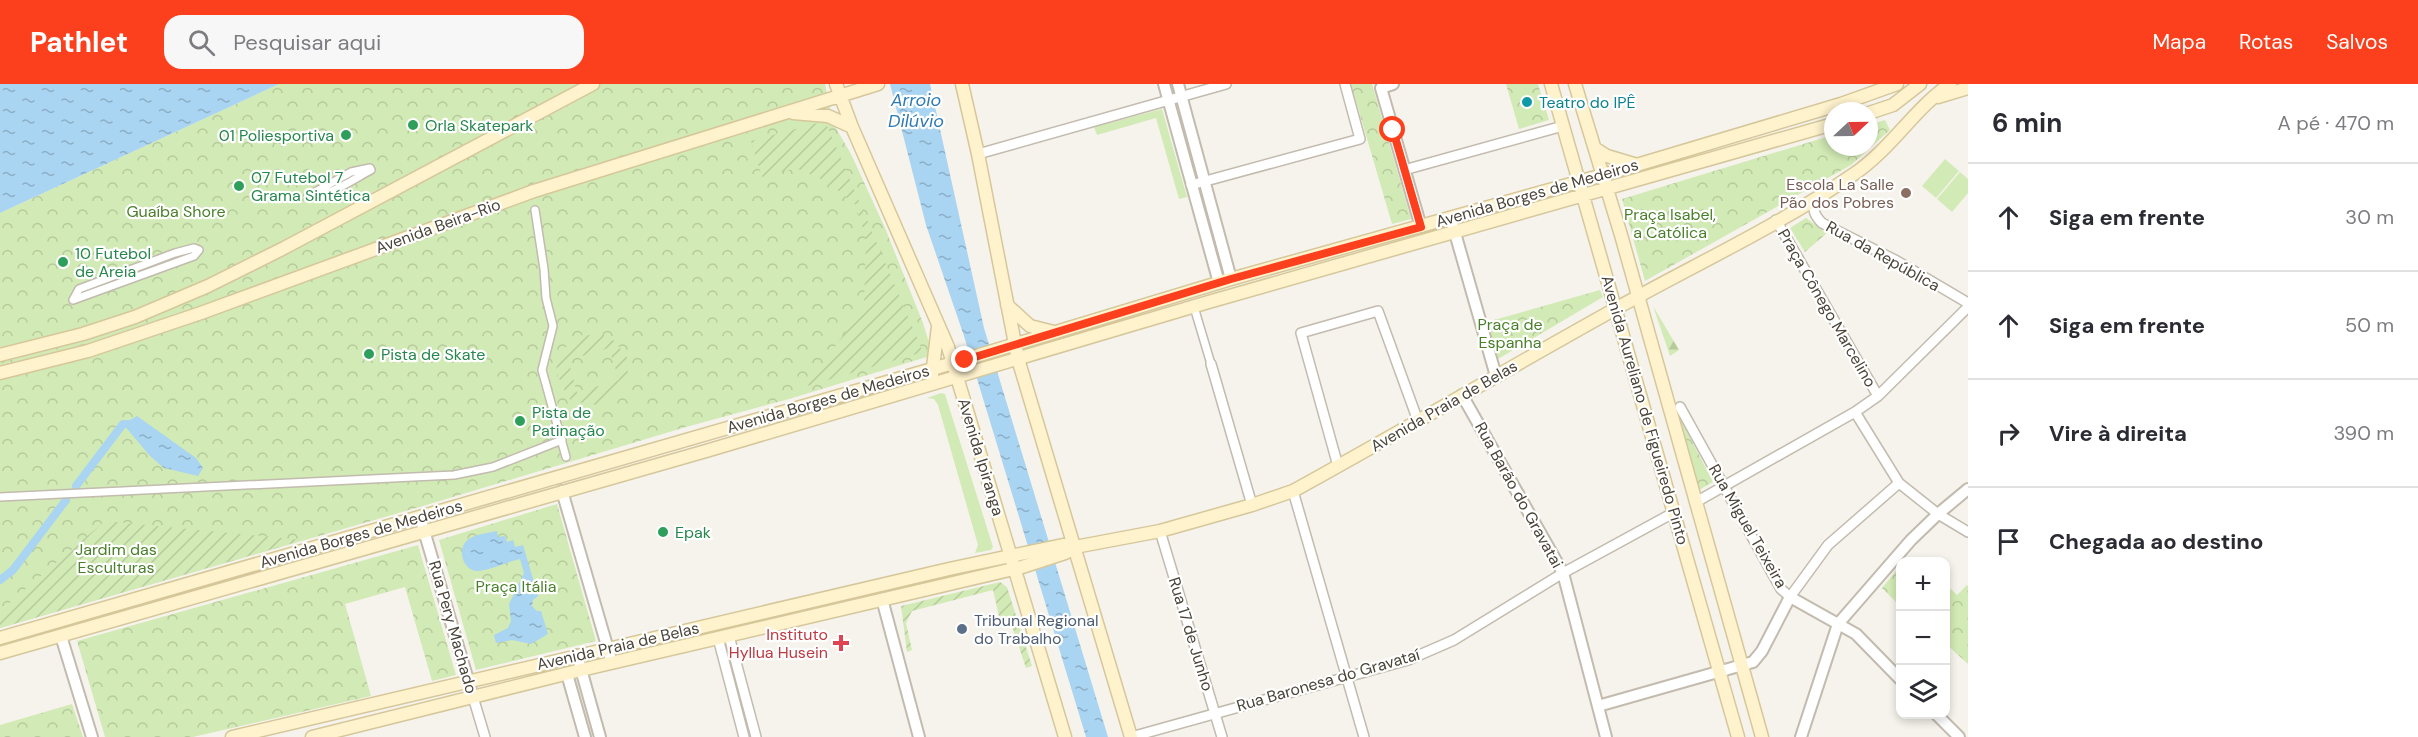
<!DOCTYPE html>
<html lang="pt">
<head>
<meta charset="utf-8">
<style>
	:root { --surface:#fff; --page:#f7f7f7; --text:#2b2b33; --muted:#7c7c81; --line:#e1e1e2; --accent:#fc3f1d }
	body { margin:0; font-family:"DM Sans",sans-serif; background:var(--page); color:var(--text) }
	.controls { position:absolute; right:18px; bottom:18px; display:grid; overflow:hidden; border-radius:12px; box-shadow:0 3px 9px #0003 }
	.controls button { width:54px; height:54px; display:grid; place-items:center; padding:0; border:0; border-bottom:2px solid var(--line); background:var(--surface); color:var(--text); font:30px sans-serif }
	.compass { position:absolute; left:1824px; top:18px; width:54px; height:54px; border-radius:50%; background:var(--surface); box-shadow:0 3px 9px #0003; rotate:68deg }
	.stop { position:absolute; width:18px; height:18px; margin:-14px; border:4px solid #fc3f1d; border-radius:50%; background:#fff }
	.stop.end { background:#fc3f1d; border-color:#fff; box-shadow:0 2px 6px #0008 }
	.list { margin:0; padding:0; list-style:none }
	h2 { display:flex; justify-content:space-between; align-items:center; height:78px; margin:0; padding:0 24px; font-size:26px }
	h2 small { font-size:20px; font-weight:400; color:var(--muted) }
	.list li { display:grid; grid-template-columns:39px 1fr auto; gap:18px; align-items:center; box-sizing:border-box; height:108px; padding:0 24px; border-top:2px solid var(--line) }
	.list b { display:block; font-size:22px; white-space:nowrap }
	.list em { font-size:20px; font-style:normal; color:var(--muted) }
	.icon { flex:none; width:33px; height:33px; fill:none; stroke:currentColor; stroke-width:2; stroke-linecap:round; stroke-linejoin:round }
	.map { position:relative; flex:none; width:1968px; height:653px; overflow:hidden }
	header { display:flex; align-items:center; gap:36px; box-sizing:border-box; height:84px; padding:0 30px; background:var(--accent); color:#fff }
	header strong { font-size:28px }
	nav { display:flex; gap:33px; margin-inline-start:auto; font-size:21px }
	.search { width:420px; height:54px; background:var(--page); display:flex; align-items:center; gap:15px; box-sizing:border-box; padding:0 21px; border-radius:18px; color:var(--muted); font-size:22px }
	main { display:flex }
	aside { flex:1; background:var(--surface) }
	.map>svg:first-child { display:block }
</style>
</head>
<body>
<header>
<strong>Pathlet</strong>
<div class="search"><svg class="icon" aria-label="search" viewBox="0 0 24 24"><circle cx="10" cy="10" r="6"/><path d="M15 15l6 6"/></svg>Pesquisar aqui</div>
<nav><a>Mapa</a><a>Rotas</a><a>Salvos</a></nav>
</header>
<main>
<div class="map">
<svg width="1968" height="653" viewBox="0 0 1968 653">
	<defs>
		<pattern id="forest-firs" width="22" height="20" patternUnits="userSpaceOnUse" patternTransform="scale(1.5)"><rect width="22" height="20" fill="#d2eab5"/><path d="M5 1l3.5 6h-7zM16 11l3.5 6h-7z" fill="#b6ca9c"/></pattern>
		<pattern id="park-crowns" width="20" height="18" patternUnits="userSpaceOnUse" patternTransform="scale(1.5)"><rect width="20" height="18" fill="#d2eab5"/><path d="M2 6a3 3 0 1 1 6 0M12 15a3 3 0 1 1 6 0" fill="none" stroke="#b6ca9c"/></pattern>
		<pattern id="garden-furrows" width="10" height="10" patternUnits="userSpaceOnUse" patternTransform="scale(1.5)"><rect width="10" height="10" fill="#d2eab5"/><path d="M-1 1l2-2M0 10L10 0M9 11l2-2" fill="none" stroke="#b6ca9c"/></pattern>
		<pattern id="water-ripples" width="26" height="14" patternUnits="userSpaceOnUse" patternTransform="scale(1.5)"><rect width="26" height="14" fill="#a9d4f2"/><path d="M2 4q2-2 4 0t4 0M15 11q2-2 4 0t4 0" fill="none" stroke="#8caec5"/></pattern>
	</defs>
	<rect width="100%" height="100%" fill="#f6f3ec"/>
	<path fill="#d2eab5" d="M1162,25L1187,113L1179,115L1156,34L1097,51L1094,43Z
		M1945,75L1959,87L1936,114L1922,102Z
		M1960,88L1968,95V109L1952,128L1937,115Z
		M941,309L945,310L993,463L991,466L975,469L978,461L938,321L934,315L927,314Z"/>
	<path fill="url(#forest-firs)" d="M1653,222L1679,266L1670,272Z"/>
	<path fill="url(#park-crowns)" d="M279,0H825L833,39L851,70L885,144L923,239L931,265L930,272L789,315L686,343L423,422L0,544V129Z
		M1351,0H1372L1411,135L1392,140Z
		M1506,0H1538L1549,36L1519,45Z
		M1885,36L1890,46L1851,81L1645,197L1622,115L1833,51V63H1869V41Z
		M1806,134L1827,149L1805,168L1790,144Z
		M1600,206L1603,213L1498,275L1487,238Z
		M1677,334H1680L1713,398L1699,406Z
		M557,420L596,557L476,586L439,456Z
		M418,461L456,591L432,597L405,503L345,520L371,612L193,653H105L77,557Z
		M1900,482V522L1882,504Z
		M1946,500L1957,511L1967,501L1968,502V580L1946,560Z
		M72,620L83,653H0V641Z"/>
	<path fill="url(#garden-furrows)" fill-rule="evenodd" d="M825,37L923,268L807,302L864,222L866,154L855,120L826,97L796,84L762,93L751,57Z
		M582,251L610,252L627,273L628,298L604,322L571,317C552,286 548,272 582,251ZM609,264L619,296L589,305L590,309L578,312L568,276Z
		M105,437L303,456L0,544V527Z
		M1000,498L1007,503L1032,582L1026,584L1011,539L1001,541L993,506L912,527L906,539L912,566L907,568L901,522Z"/>
	<path fill="url(#water-ripples)" d="M0,0H279L0,129Z
		M890,0H930L984,244L1108,653H1086L964,252L926,141Z
		M137,332L196,374L203,384L198,392L164,384L150,372L123,340Z
		M497,447L498,453L505,452L507,458L513,456L515,463L523,461L538,512L533,516L532,522L537,527H541L548,550L531,560L512,556L496,559L494,551L508,544L511,537L509,520L524,489L520,475C507,478 491,486 478,487C462,487 456,463 469,455C476,450 488,449 497,447Z"/>
	<g fill="none" stroke-linecap="round" stroke-linejoin="round">
		<path stroke="#a9d4f2" stroke-width="8" d="M76,402L123,340H133
			M0,496L13,486L66,416"/>
		<g stroke="#c2bbae" stroke-width="10">
			<path id="pedestrian" d="M370,84L371,86C352,96 329,113 308,112L351,88Z
				M535,126L544,185L546,214L553,242L542,286L566,373
				M194,164L199,166L194,172L73,216L79,205L175,169Z
				M1194,223L1211,280
				M0,413L454,391L493,383L562,356"/>
		</g>
		<g stroke="#c2bbae" stroke-width="12">
			<path id="minor" d="M978,70L1226,0
				M1404,86L1563,42
				M1191,101L1360,55L1345,0
				M1816,115C1812,125 1814,131 1822,139L1895,176L1968,219
				M1776,136L1878,312
				M1211,280L1252,421
				M1680,323L1781,505L1790,513L1828,461L1899,399
				M1855,328L1899,399L1938,430L1968,448
				M1338,382L1301,249L1378,227L1418,337
				M1293,407L1364,653
				M1696,418L1855,328L1878,312L1968,223
				M1160,447L1222,653
				M729,552L756,653
				M718,554L744,653
				M473,613L485,653
				M1131,653L1408,576L1454,556L1563,489L1673,429"/>
		</g>
		<g stroke="#c2bbae" stroke-width="14">
			<path id="tertiary" d="M1164,0L1219,199
				M1178,0L1231,195
				M1393,0L1381,4L1421,143
				M1451,135L1496,292
				M1462,311L1563,489L1606,653
				M562,407L612,579
				M420,433L473,613
				M882,515L919,653
				M61,552L92,653
				M577,571L600,653
				M567,590L585,653
				M1598,622L1753,578L1762,567L1790,513L1856,550L1900,595
				M1936,630L1959,653
				M1801,653L1838,540L1911,456L1938,430L1968,405"/>
		</g>
		<g stroke="#d6c79b" stroke-width="15">
			<path id="secondary" d="M836,0L852,43L948,263L1065,653
				M962,0L978,70L1018,275L1131,653
				M1551,0L1738,653
				M1575,0L1621,151L1762,653
				M1938,13L1968,4
				M793,29L828,32L852,43
				M1869,29L1893,21L1920,0
				M1596,65L1607,72L1634,80
				M1007,221L1030,242L1054,248
				M0,271L83,250L135,233L208,202L284,164L593,0
				M0,289L88,267L201,229L534,107L878,0
				M932,291L938,243
				M0,554L953,279L1231,195L1603,91L1841,20L1897,0
				M0,569L706,367L1212,217L1833,40
				M232,653L949,485L1063,461L1075,463L1160,447L1252,421L1293,407C1402,347 1509,284 1617,224C1696,180 1780,141 1854,90C1891,65 1914,25 1950,0
				M312,653L581,586L1022,483L1065,469L1075,463"/>
		</g>
		<use href="#pedestrian" stroke="#fff" stroke-width="7"/>
		<use href="#minor" stroke="#fff" stroke-width="9"/>
		<use href="#tertiary" stroke="#fff" stroke-width="10"/>
		<use href="#secondary" stroke="#fff3cd" stroke-width="12"/>
	</g>
	<g fill="none" stroke-linecap="round" stroke-linejoin="round">
		<path stroke="#fc3f1d" stroke-width="8" d="M965,276L1231,195L1421,143L1393,46"/>
	</g>
	<circle fill="#0f9aa8" stroke="#fff" stroke-width="2" cx="1527" cy="18" r="6"/>
	<g fill="#2e9e5b" stroke="#fff" stroke-width="2">
		<circle cx="413" cy="41" r="6"/>
		<circle cx="346" cy="51" r="6"/>
		<circle cx="239" cy="102" r="6"/>
		<circle cx="63" cy="178" r="6"/>
		<circle cx="369" cy="270" r="6"/>
		<circle cx="520" cy="337" r="6"/>
		<circle cx="663" cy="448" r="6"/>
	</g>
	<circle fill="#8d6e63" stroke="#fff" stroke-width="2" cx="1906" cy="109" r="6"/>
	<circle fill="#5c6f8a" stroke="#fff" stroke-width="2" cx="962" cy="545" r="6"/>
	<path fill="#e0444e" stroke="#fff" stroke-width="2" d="M838 550h6v6h6v6h-6v6h-6v-6h-6v-6h6z"/>
	<g text-anchor="middle" dominant-baseline="central" stroke-width="4.5" stroke-linejoin="round" paint-order="stroke">
		<g font-size="16" fill="#0d838f" stroke="#fff" text-anchor="start">
			<text x="1539" y="18">Teatro do IPÊ</text>
		</g>
		<g font-size="16" fill="#27864d" stroke="#fff" text-anchor="start">
			<text x="425" y="41">Orla Skatepark</text>
			<text x="334" y="51" text-anchor="end">01 Poliesportiva</text>
			<text x="251" y="93">07 Futebol 7<tspan x="251" dy="18">Grama Sintética</tspan></text>
			<text x="75" y="169">10 Futebol<tspan x="75" dy="18">de Areia</tspan></text>
			<text x="381" y="270">Pista de Skate</text>
			<text x="532" y="328">Pista de<tspan x="532" dy="18">Patinação</tspan></text>
			<text x="675" y="448">Epak</text>
		</g>
		<g font-size="16" fill="#785e54" stroke="#fff" text-anchor="end">
			<text x="1894" y="100">Escola La Salle<tspan x="1894" dy="18">Pão dos Pobres</tspan></text>
		</g>
		<g font-size="16" fill="#4b4439" stroke="#fff">
			<text transform="translate(1537 109) rotate(-16)">Avenida Borges de Medeiros</text>
			<text transform="translate(438 142) rotate(-20)">Avenida Beira-Rio</text>
			<text transform="translate(1883 172) rotate(29)">Rua da República</text>
			<text transform="translate(1827 224) rotate(60)">Praça Cônego Marcelino</text>
			<text transform="translate(828 315) rotate(-16)">Avenida Borges de Medeiros</text>
			<text transform="translate(1444 322) rotate(-30)">Avenida Praia de Belas</text>
			<text transform="translate(1645 326) rotate(74)">Avenida Aureliano de Figueiredo Pinto</text>
			<text transform="translate(981 373) rotate(73)">Avenida Ipiranga</text>
			<text transform="translate(1519 411) rotate(61)">Rua Barão do Gravatai</text>
			<text transform="translate(1748 442) rotate(60)">Rua Miguel Teixeira</text>
			<text transform="translate(361 450) rotate(-16)">Avenida Borges de Medeiros</text>
			<text transform="translate(453 543) rotate(74)">Rua Pery Machado</text>
			<text transform="translate(1191 550) rotate(73)">Rua 17 de Junho</text>
			<text transform="translate(618 562) rotate(-13)">Avenida Praia de Belas</text>
			<text transform="translate(1328 596) rotate(-16)">Rua Baronesa do Gravataí</text>
		</g>
		<g font-size="16" fill="#4a7f2a" stroke="#fff">
			<text x="176" y="127">Guaíba Shore</text>
			<text x="1670" y="130">Praça Isabel,<tspan x="1670" dy="18">a Católica</tspan></text>
			<text x="1510" y="240">Praça de<tspan x="1510" dy="18">Espanha</tspan></text>
			<text x="116" y="465">Jardim das<tspan x="116" dy="18">Esculturas</tspan></text>
			<text x="516" y="502">Praça Itália</text>
		</g>
		<g font-size="16" fill="#4e5e75" stroke="#fff" text-anchor="start">
			<text x="974" y="536">Tribunal Regional<tspan x="974" dy="18">do Trabalho</tspan></text>
		</g>
		<g font-size="16" fill="#be3a42" stroke="#fff" text-anchor="end">
			<text x="828" y="550">Instituto<tspan x="828" dy="18">Hyllua Husein</tspan></text>
		</g>
		<g font-size="18" font-style="italic" fill="#2e7ab2" stroke="#fff">
			<text x="916" y="16">Arroio<tspan x="916" dy="21">Dilúvio</tspan></text>
		</g>
	</g>
</svg>
<div class="controls">
<button>+</button>
<button>−</button>
<button><svg class="icon" aria-label="layers" viewBox="0 0 24 24"><path d="M12 4l9 5-9 5-9-5zM3 14l9 5 9-5"/></svg></button>
</div>
<svg class="compass" viewBox="-18 -18 36 36"><path d="M0-13l5 13h-10z" fill="#e53935"/><path d="M0 13l5-13h-10z" fill="#7c7c81"/></svg>
<div class="stop" style="left:1393px;top:46px"></div>
<div class="stop end" style="left:965px;top:276px"></div>
</div>
<aside>
<h2>6 min<small>A pé · 470 m</small></h2>
<ul class="list">
<li><svg class="icon" aria-label="ahead" viewBox="0 0 24 24"><path d="M12 20V5M6 11l6-6 6 6"/></svg><div><b>Siga em frente</b></div><em>30 m</em></li>
<li><svg class="icon" aria-label="ahead" viewBox="0 0 24 24"><path d="M12 20V5M6 11l6-6 6 6"/></svg><div><b>Siga em frente</b></div><em>50 m</em></li>
<li><svg class="icon" aria-label="right" viewBox="0 0 24 24"><path d="M7 20v-9h11M14 6l5 5-5 5"/></svg><div><b>Vire à direita</b></div><em>390 m</em></li>
<li><svg class="icon" aria-label="arrive" viewBox="0 0 24 24"><path d="M6 21V4h12l-3 4 3 4H6"/></svg><div><b>Chegada ao destino</b></div></li>
</ul>
</aside>
</main>
</body>
</html>
